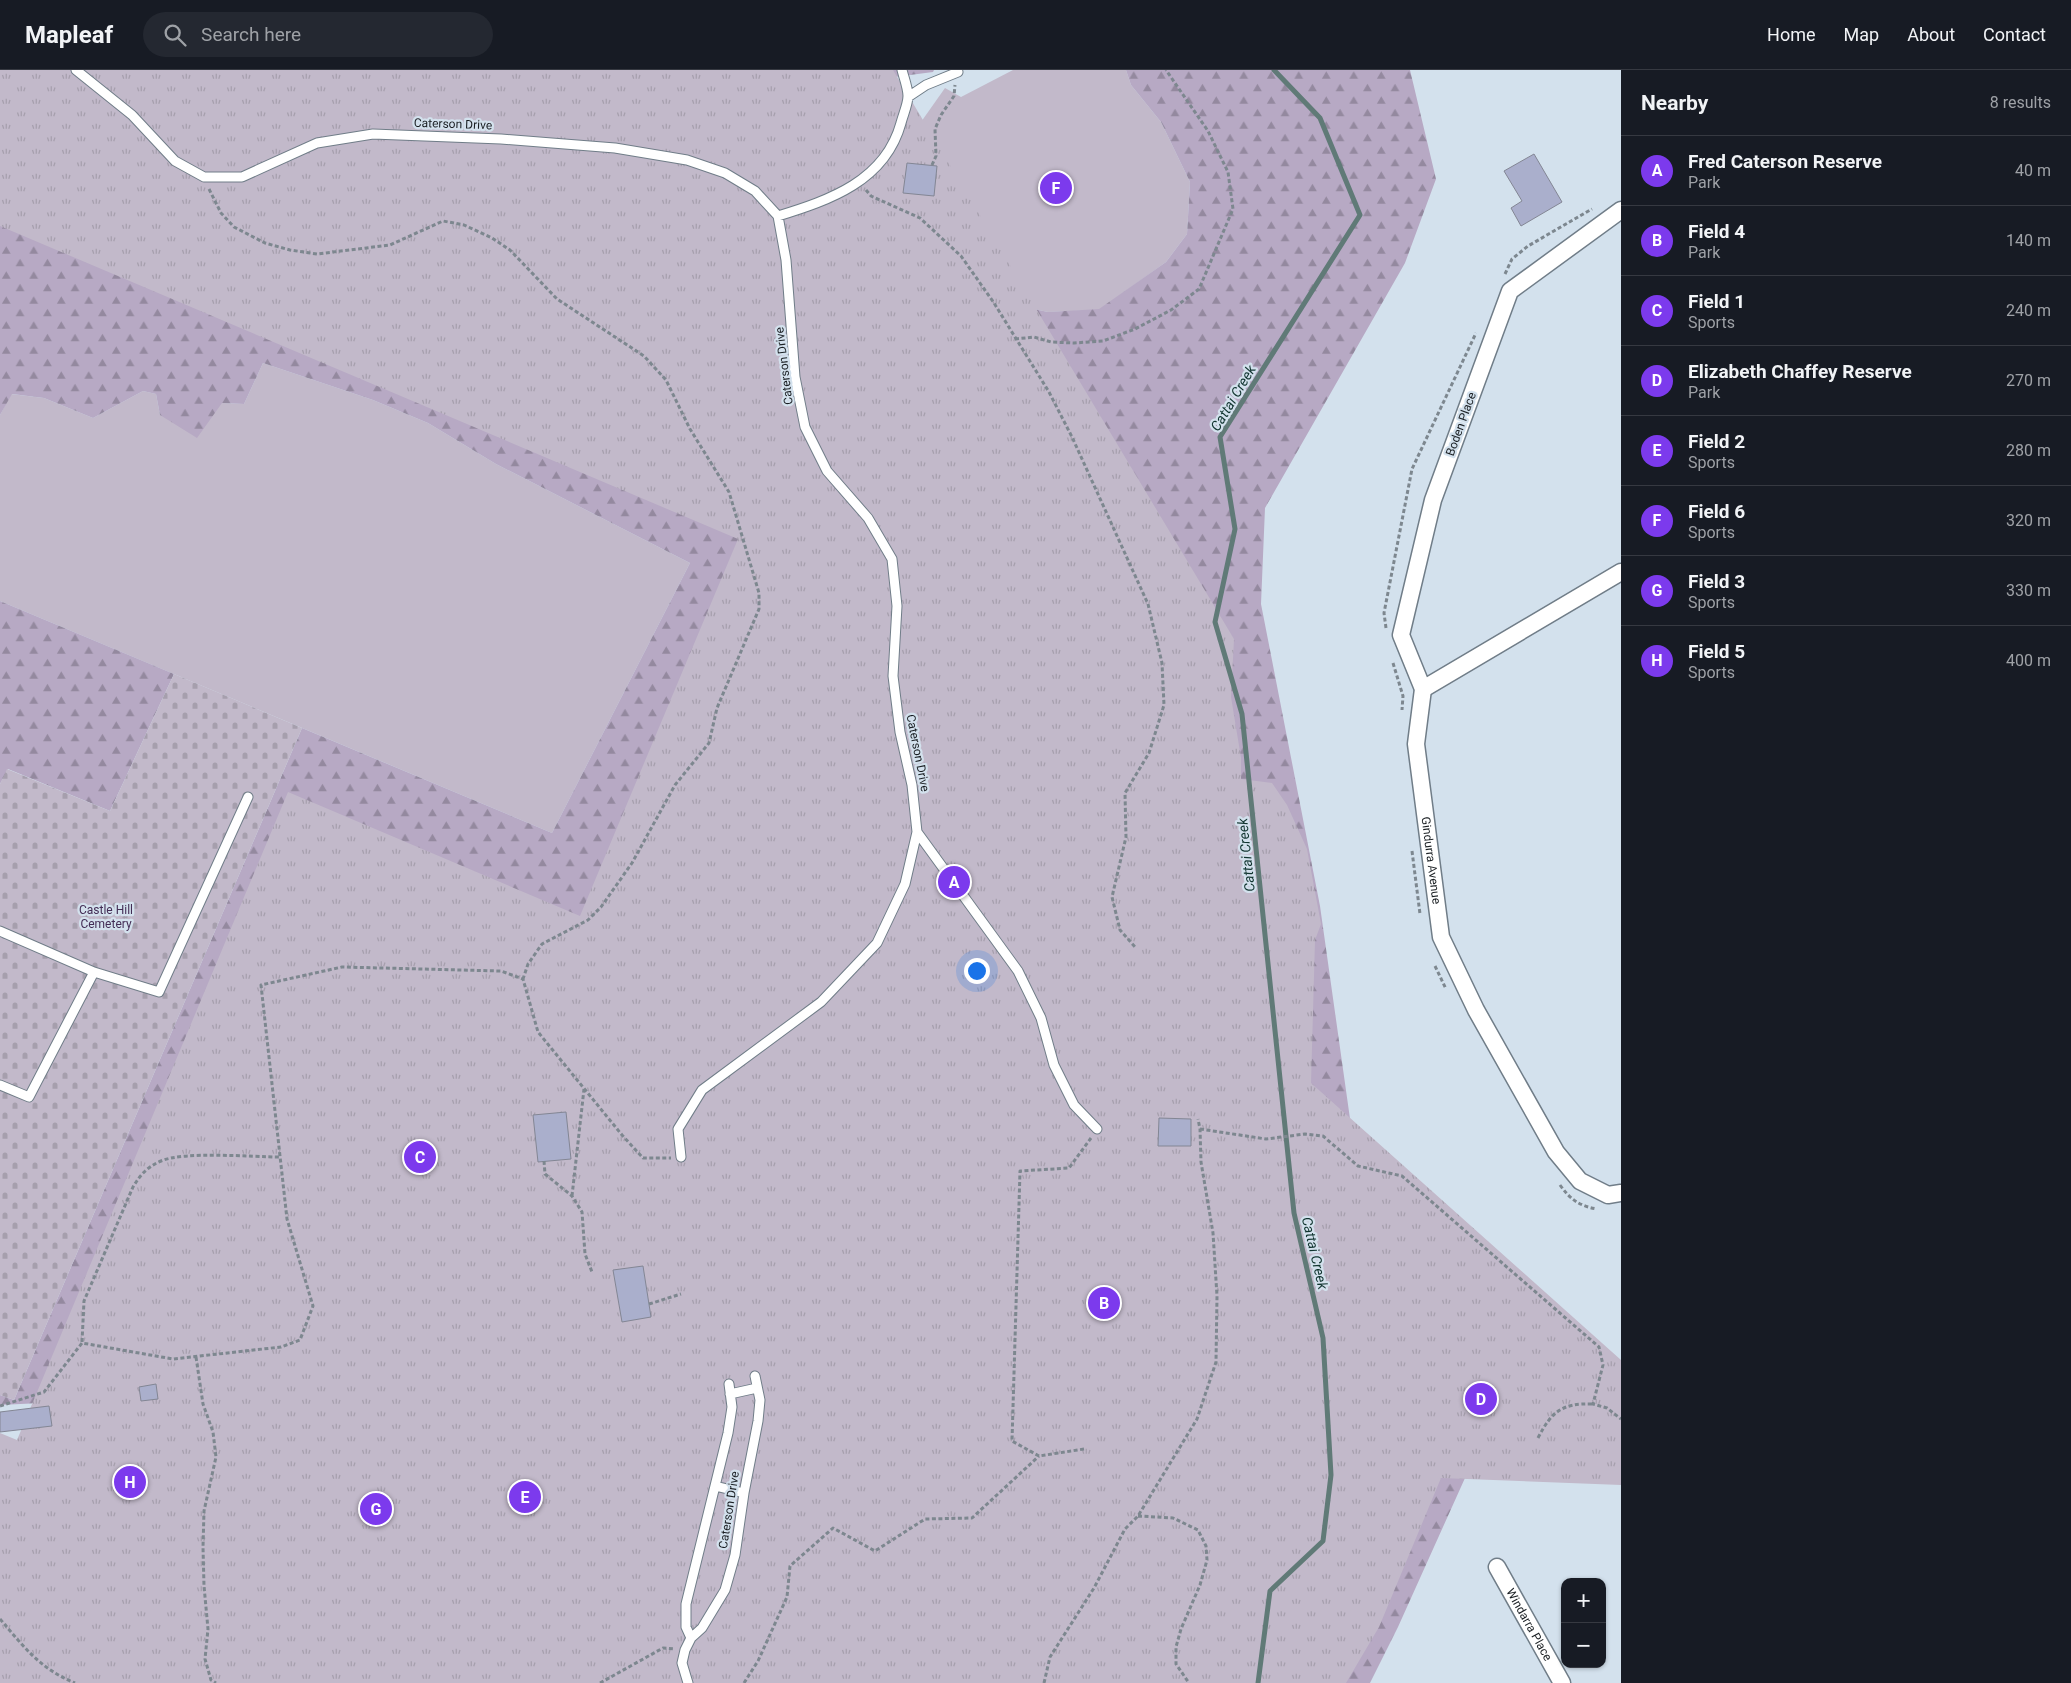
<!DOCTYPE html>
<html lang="en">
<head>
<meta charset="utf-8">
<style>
	:root { --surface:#171b24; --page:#242831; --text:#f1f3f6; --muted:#9ea1a6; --line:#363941; --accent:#7c3aed }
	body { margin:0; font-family:Roboto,sans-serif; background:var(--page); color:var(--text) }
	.controls { position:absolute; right:15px; bottom:15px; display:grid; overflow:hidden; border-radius:10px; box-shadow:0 1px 4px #0004 }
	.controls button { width:45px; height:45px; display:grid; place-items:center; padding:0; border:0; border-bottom:1px solid var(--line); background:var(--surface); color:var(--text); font:25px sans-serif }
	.you { position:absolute; left:976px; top:900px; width:18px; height:18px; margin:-12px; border:4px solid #fff; border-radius:50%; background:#1a73e8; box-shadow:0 0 0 8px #1a73e833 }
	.badge { display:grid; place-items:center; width:32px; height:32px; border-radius:50%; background:var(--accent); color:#fff; font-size:16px; font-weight:700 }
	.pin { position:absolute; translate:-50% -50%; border:2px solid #fff; box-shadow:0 1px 5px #0006 }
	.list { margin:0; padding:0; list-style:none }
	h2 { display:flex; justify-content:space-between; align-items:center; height:65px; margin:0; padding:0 20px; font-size:21px }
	h2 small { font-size:16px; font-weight:400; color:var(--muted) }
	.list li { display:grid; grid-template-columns:32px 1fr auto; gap:15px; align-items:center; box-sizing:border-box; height:70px; padding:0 20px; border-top:1px solid var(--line) }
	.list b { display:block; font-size:19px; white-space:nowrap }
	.list p { margin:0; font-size:16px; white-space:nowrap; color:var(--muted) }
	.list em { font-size:16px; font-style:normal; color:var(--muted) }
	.icon { flex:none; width:28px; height:28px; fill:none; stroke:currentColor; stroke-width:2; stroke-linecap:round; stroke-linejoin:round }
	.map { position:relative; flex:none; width:1621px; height:1613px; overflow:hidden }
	header { display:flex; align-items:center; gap:30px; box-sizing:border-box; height:70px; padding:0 25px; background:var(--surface); border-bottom:1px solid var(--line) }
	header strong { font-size:24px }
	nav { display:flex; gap:28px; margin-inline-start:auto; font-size:18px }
	.search { width:350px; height:45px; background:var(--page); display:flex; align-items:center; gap:12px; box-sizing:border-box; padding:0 18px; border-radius:28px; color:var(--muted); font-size:19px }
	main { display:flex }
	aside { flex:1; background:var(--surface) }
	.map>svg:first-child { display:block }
</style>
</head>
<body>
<header>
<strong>Mapleaf</strong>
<div class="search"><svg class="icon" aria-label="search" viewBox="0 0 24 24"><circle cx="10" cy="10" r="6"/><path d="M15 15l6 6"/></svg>Search here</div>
<nav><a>Home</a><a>Map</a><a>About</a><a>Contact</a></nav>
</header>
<main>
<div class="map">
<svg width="1621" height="1613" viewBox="0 0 1621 1613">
	<defs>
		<pattern id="forest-firs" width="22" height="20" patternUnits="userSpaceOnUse" patternTransform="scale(1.25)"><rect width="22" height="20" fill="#b7a9c4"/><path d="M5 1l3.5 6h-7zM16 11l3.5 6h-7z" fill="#94899f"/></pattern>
		<pattern id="cemetery-stones" width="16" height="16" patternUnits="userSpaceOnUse" patternTransform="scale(1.25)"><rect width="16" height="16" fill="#c2b9ca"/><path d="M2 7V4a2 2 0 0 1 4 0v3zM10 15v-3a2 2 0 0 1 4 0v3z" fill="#a69fad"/></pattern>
		<pattern id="park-tufts" width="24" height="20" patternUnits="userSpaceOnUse" patternTransform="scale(1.25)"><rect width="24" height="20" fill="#c2b9ca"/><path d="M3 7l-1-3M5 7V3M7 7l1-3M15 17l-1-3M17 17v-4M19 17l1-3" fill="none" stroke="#a69fad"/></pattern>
	</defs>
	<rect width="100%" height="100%" fill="#d3e1ed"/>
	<path fill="#c2b9ca" d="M1013,0H1126L1131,15L1161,52L1190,112L1187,164L1166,192L1099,240L1048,242L1006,233L921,52L945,18L961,27Z
		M263,293L373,330L428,353L496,394L690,493L552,763L0,531V345L11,324L44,328L93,348L143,321L156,324L160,345L222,333L244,334Z"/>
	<path fill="url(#forest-firs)" d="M0,0H934L933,2L887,8L1006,233L1048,242L1099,239L1166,192L1187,164L1190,112L1161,52L1131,15L1126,0H1410L1436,109L1405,193L1265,438L1261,534L1320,836L1353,1070L1483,1368L1398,1557L1370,1613H852L41,1333L0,1335V1325L14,1330L302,658L552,763L690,493L496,394L428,353L373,330L263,293L244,334L222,333L197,368L160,345L156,324L143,321L93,348L44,328L12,324L0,345Z
		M0,531L174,604L110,741L8,699L0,714Z"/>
	<path fill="url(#cemetery-stones)" d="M174,604L302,658L14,1330L0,1325V714L7,699L110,741Z"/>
	<path fill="url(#park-tufts)" d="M0,0H893L1234,569L1231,627L1241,688V709L1272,713L1287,735L1307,779L1321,854L1315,870L1311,1013L1621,1290V1415L1441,1408L1379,1557L1346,1613H0V1363L17,1370L288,722L580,846L738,469L0,156Z"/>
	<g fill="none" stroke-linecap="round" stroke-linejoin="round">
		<path stroke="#607a77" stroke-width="5" d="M1258,1613L1270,1521L1323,1471L1331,1405L1323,1268L1294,1143L1242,644L1215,552L1235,459L1220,367L1360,145L1320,48L1274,0"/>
	</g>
	<path fill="#aaafcc" stroke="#838694" d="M1534,84L1562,132L1521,156L1511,138L1522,131L1504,101Z
		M907,93L937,96L934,126L903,123Z
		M566,1042L571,1089L538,1092L533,1045Z
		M1159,1048L1191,1049V1076H1158Z
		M643,1196L651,1247L622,1252L613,1200Z
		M156,1314L158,1329L141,1331L139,1317Z
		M49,1336L52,1356L0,1362V1342Z"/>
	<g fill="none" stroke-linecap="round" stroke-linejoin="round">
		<g stroke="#707d88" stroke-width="11">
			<path id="service" d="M76,0L132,45L175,91L204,107H242L317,73L373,64L501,69L615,78L687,90L725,103L755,121L778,146L786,190L795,307L805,357L827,401L868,448L892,489L897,536L893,606L900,662L912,715L917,762L905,814L877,873L821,932L702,1020L678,1059L681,1087
				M908,27L926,15L958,2
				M778,146C830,130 885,111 901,53C903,45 908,34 908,26C908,18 904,8 902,0
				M917,762L1018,901L1041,948L1054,995L1074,1035L1097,1059
				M0,861L94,902
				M0,1015L29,1027L94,902L159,922L248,727
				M730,1324L757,1318
				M715,1416L744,1423
				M691,1568L686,1557V1534L728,1363L732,1337L729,1314
				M688,1613L682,1593L685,1580L691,1568L702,1558L725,1520L735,1485L744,1423L758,1351L760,1330L755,1306"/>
		</g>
		<g stroke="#707d88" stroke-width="19">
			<g id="minor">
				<path id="s1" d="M1621,140L1510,221L1433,430L1401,565L1423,619L1416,674L1441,867L1476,940L1556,1082L1580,1111L1608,1125L1621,1123"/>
				<path d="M1423,619L1621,502"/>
				<path id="s2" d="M1497,1497L1562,1613"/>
			</g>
		</g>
		<path stroke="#7d878f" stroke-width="3" stroke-dasharray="4 2.5" stroke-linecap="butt" d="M932,95L936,86L935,59L941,45L954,26L955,15
			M209,119L221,143L234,157L265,173L290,180L317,184L390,175L443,151L464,155L492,168L510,180L557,229L644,286L666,310L690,359L729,422L759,523V539L717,638L709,673L675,715L632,793L601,837L588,850L542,874L528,894L523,909
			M866,120L871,126L920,148L961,186L994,233L1049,322L1072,367L1148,534L1162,593L1164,635L1149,683L1125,723L1126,767L1112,827L1120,860L1136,878
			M1505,204L1512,189L1528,176L1592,139
			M1015,269L1034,267L1051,272L1074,273L1103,271L1135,259L1171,240L1199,219L1233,139L1228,102L1208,61L1166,0
			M1386,558L1384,543L1412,399L1476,263
			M1393,593L1403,626L1402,640
			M1412,781L1420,844
			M1435,896L1446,919
			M1200,1059L1266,1069L1305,1064L1323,1066L1358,1096L1402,1106L1599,1277L1603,1295L1593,1334L1607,1338L1621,1349
			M544,1091L545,1104L572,1126L582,1142L585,1184L592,1202
			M1560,1115C1570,1129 1579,1136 1597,1139
			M572,1126L584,1019
			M649,1234L681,1224
			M82,1272L84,1231L133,1117C140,1105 147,1097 161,1091C184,1081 252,1087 280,1087
			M196,1287L203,1334L213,1362L216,1387L204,1441L203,1477L204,1516L208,1559L205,1589L211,1610L216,1613
			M0,1336L44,1322L82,1273L173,1289L281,1277L300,1270L313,1236L287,1149L261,915L342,897L501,901L523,909L538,962L622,1065L643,1088H671
			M1538,1368C1552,1341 1562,1333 1593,1334
			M1084,1379L1039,1386L1012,1371L1020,1101L1069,1098L1091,1068
			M1138,1446L1173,1448L1198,1460L1206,1476L1207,1490L1200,1515L1181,1559L1176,1577V1594L1189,1613
			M0,1549C25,1578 39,1598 75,1613
			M600,1613L663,1578L675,1579
			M744,1613L758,1591L787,1527L790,1496L833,1458L875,1481L925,1449L972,1448L1039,1386
			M1044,1613L1050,1587L1094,1518L1125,1459L1138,1446L1197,1349L1216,1292L1217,1226L1213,1163L1201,1092L1200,1059L1198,1049"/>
		<use href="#service" stroke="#fff" stroke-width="9"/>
		<use href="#minor" stroke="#fff" stroke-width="16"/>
	</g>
	<g text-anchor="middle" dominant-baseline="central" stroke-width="4.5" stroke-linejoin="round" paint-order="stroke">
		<g font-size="12" fill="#191e22" stroke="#d3e1ed">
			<text transform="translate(453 54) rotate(2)">Caterson Drive</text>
			<text transform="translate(784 296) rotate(-97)">Caterson Drive</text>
			<text transform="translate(1461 354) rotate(-70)">Boden Place</text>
			<text transform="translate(918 683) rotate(79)">Caterson Drive</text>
			<text stroke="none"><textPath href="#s1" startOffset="730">Gindurra Avenue</textPath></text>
			<text transform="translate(729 1440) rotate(-81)">Caterson Drive</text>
			<text stroke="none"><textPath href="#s2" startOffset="66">Windarra Place</textPath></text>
		</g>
		<g font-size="12" fill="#432d55" stroke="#d3e1ed">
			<text x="106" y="840">Castle Hill<tspan x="106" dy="14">Cemetery</tspan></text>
		</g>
		<g font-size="14" font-style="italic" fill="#10342f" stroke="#d3e1ed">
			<text transform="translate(1233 328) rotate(-59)">Cattai Creek</text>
			<text transform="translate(1246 785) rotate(-96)">Cattai Creek</text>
			<text transform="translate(1315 1183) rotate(77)">Cattai Creek</text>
		</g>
	</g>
</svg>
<div class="controls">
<button>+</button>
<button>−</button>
</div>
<div class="you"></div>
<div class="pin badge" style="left:954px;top:812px">A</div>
<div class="pin badge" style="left:1104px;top:1233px">B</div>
<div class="pin badge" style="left:420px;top:1087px">C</div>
<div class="pin badge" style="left:1481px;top:1329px">D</div>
<div class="pin badge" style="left:525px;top:1427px">E</div>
<div class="pin badge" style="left:1056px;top:118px">F</div>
<div class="pin badge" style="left:376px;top:1439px">G</div>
<div class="pin badge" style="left:130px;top:1412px">H</div>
</div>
<aside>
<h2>Nearby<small>8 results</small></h2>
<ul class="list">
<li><span class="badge">A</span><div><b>Fred Caterson Reserve</b><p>Park</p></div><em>40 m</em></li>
<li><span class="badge">B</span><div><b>Field 4</b><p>Park</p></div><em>140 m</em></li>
<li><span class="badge">C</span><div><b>Field 1</b><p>Sports</p></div><em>240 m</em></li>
<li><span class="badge">D</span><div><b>Elizabeth Chaffey Reserve</b><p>Park</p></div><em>270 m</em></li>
<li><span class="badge">E</span><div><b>Field 2</b><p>Sports</p></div><em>280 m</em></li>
<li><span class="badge">F</span><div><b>Field 6</b><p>Sports</p></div><em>320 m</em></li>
<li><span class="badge">G</span><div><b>Field 3</b><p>Sports</p></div><em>330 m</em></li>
<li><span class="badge">H</span><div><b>Field 5</b><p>Sports</p></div><em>400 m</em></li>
</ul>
</aside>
</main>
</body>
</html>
